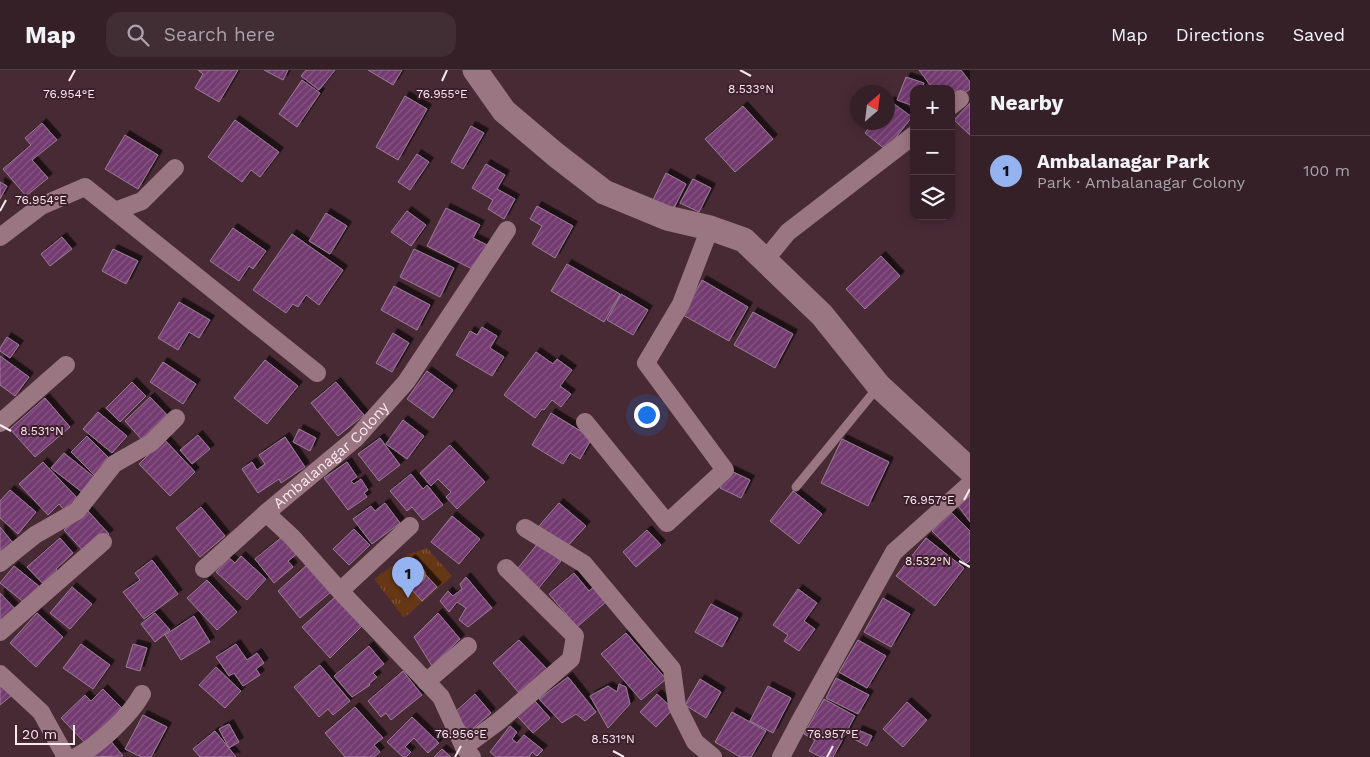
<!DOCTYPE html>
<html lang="en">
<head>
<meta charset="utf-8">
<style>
	:root { --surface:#362028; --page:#412d34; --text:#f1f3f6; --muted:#aaa3a8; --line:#503e45; --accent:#95b2f1 }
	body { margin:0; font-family:"Work Sans",sans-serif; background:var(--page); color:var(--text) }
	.controls { position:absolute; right:15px; top:15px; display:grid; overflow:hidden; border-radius:10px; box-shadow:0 2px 12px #0003 }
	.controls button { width:45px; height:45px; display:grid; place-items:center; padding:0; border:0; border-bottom:1px solid var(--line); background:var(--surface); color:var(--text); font:25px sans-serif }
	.compass { position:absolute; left:850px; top:15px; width:45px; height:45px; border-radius:50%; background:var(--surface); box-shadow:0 2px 12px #0003; rotate:28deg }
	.scale { position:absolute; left:15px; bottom:12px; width:60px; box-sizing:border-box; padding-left:5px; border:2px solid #fee9ef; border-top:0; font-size:14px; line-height:18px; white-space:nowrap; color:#fee9ef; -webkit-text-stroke:4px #3d202b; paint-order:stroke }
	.you { position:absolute; left:646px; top:344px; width:18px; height:18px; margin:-12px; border:4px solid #fff; border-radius:50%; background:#1a73e8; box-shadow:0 0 0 8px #1a73e833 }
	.badge { display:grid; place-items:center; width:32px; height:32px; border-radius:50%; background:var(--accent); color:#111; font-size:16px; font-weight:700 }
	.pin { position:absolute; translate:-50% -41px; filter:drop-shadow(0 1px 2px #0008) }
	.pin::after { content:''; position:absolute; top:26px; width:18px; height:15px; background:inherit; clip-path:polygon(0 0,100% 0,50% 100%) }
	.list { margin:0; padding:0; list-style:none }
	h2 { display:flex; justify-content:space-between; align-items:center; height:65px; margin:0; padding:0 20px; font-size:21px }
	h2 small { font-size:16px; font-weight:400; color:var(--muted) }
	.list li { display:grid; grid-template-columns:32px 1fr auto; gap:15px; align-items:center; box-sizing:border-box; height:70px; padding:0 20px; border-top:1px solid var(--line) }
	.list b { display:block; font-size:19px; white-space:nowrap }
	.list p { margin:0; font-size:16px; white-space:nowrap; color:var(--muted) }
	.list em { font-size:16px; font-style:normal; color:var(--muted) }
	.icon { flex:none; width:28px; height:28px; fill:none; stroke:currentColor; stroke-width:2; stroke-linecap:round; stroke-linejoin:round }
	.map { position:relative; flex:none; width:970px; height:687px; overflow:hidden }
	header { display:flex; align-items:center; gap:30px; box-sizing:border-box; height:70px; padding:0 25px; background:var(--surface); border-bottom:1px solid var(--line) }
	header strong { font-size:24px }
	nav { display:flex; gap:28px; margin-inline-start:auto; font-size:18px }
	.search { width:350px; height:45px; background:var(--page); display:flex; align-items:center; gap:12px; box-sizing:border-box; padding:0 18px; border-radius:15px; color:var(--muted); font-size:19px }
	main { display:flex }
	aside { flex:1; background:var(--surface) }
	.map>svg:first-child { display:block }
</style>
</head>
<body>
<header>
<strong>Map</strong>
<div class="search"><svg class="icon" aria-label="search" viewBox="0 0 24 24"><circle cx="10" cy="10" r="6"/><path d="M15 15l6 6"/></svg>Search here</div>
<nav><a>Map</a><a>Directions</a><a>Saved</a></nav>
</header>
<main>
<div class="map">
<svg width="970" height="687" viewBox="0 0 970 687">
	<defs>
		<pattern id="grass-tufts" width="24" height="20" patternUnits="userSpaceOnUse" patternTransform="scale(1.25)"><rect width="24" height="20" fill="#663715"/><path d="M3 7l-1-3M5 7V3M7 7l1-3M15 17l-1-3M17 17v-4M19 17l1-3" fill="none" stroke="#7d5437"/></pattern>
		<pattern id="building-hatch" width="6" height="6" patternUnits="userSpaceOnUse" patternTransform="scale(1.25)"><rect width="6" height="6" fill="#733a70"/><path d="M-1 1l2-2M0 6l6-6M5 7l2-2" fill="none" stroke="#885685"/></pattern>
		<filter id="shadow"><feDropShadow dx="4.5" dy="-4.5" stdDeviation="0" flood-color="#0009"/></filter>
	</defs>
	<rect width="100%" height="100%" fill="#482a35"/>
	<path fill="url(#grass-tufts)" d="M427,478L452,506L404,548L374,509L409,484Z"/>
	<path fill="url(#building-hatch)" stroke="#997e96" filter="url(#shadow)" d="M198,0H238L219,32L195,18L203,4Z
		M264,0H288L283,10Z
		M306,0H335L319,20L301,6Z
		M368,0H402L393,15Z
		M919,0H961L970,12V19L951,34V19H933Z
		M906,7L924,13L922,19H914V36L897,30Z
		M302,10L320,23L297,57L279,44Z
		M405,26L427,39L398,90L376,77Z
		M890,31L912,47L886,80L865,63L873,52H888V34Z
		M970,33V65L954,50Z
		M743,36L773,69L735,102L705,69Z
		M235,50L279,82L260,107L251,100L242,112L208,87Z
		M42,53L57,70L32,90L48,108L26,126L3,99L31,75L25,68Z
		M471,56L484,63L463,99L451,92Z
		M125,65L158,85L138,119L105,99Z
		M417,84L429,92L410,120L398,112Z
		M486,94L505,105L497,119L515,129L504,149L488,139L493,130L472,118Z
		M666,103L686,114L672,142L652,132Z
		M693,109L711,118L699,142L680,133Z
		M0,112L7,116L0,129Z
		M537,136L573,156L555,188L532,174L542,156L530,149Z
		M446,138L480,155L473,168L487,175L474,200L427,176Z
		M407,141L426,155L411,176L391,162Z
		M326,143L347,156L330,184L309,171Z
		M233,158L266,181L253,199L249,196L239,211L210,191Z
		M292,164L343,200L319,235L306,225L298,237L293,234L286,243L253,220Z
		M62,167L72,179L50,196L41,184Z
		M113,179L138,191L126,214L102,201Z
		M414,179L454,198L440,227L400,207Z
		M881,186L900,206L865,239L846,219Z
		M567,194L620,224L604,252L551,221Z
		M702,210L748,237L729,271L683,245Z
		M394,216L430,235L417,260L381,240Z
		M621,224L648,240L633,265L607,250Z
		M179,232L210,250L199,268L189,262L178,280L158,268Z
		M753,242L793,264L775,298L734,275Z
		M482,257L497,266L490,278L504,287L492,306L456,285L470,261L477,265Z
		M393,263L409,273L392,302L376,293Z
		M7,267L19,275L10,288L0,281V278Z
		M536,282L553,294L557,289L572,300L560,316L571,324L561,337L552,330L544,340L542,339L535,348L504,325Z
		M0,286L29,307L15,326L0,315Z
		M265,290L298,316L267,354L234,328Z
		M163,292L196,314L183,334L150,312Z
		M427,301L453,320L433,348L407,329Z
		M132,312L146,326L120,352L106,338Z
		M336,312L364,345L338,366L311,333Z
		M150,327L170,348L144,372L125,351Z
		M45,328L70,357L35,387L10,359Z
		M98,342L127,366L112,383L83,359Z
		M551,343L592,368L580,389L570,383L563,394L532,375Z
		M403,350L424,366L407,389L386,374Z
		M299,359L316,368L310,381L293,372Z
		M198,365L210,379L192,394L180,380Z
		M87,366L110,389L94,405L71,382Z
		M285,367L305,397L281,413L279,409L258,423L242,399L252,392L257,400L265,394L259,385Z
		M380,368L400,395L379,411L358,384Z
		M164,369L195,402L170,426L139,394Z
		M842,369L889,392L868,436L821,413Z
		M450,375L485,412L457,439L446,427L451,422L438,409L431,416L420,403Z
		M64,383L94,407L82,422L51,398Z
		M43,392L80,431L67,443L59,434L48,445L19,414Z
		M347,392L357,407L351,411L354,414L361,409L368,420L364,423L367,427L348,440L324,408Z
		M729,400L750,410L741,428L720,418Z
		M411,404L423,419L427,415L443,435L423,450L412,437L407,441L390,421Z
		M10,420L36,442L18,464L0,448V431Z
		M793,421L822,444L799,474L770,451Z
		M970,422V452L956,433Z
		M385,433L400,453L372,474L353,449L371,436L375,441Z
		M559,433L586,456L565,479L539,456Z
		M201,437L225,466L200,487L176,458Z
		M87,440L109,464L86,484L64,460Z
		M950,441L970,461V490L966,494L932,461Z
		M452,446L480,469L459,494L431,472Z
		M0,457L13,473L0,484Z
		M354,459L370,475L349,495L333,479Z
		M647,460L661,475L636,497L623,482Z
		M283,466L298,483L288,491L293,497L274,513L255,489Z
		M60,468L73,483L56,499L59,503L45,516L27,497Z
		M926,468L964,498L935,536L896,506Z
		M538,473L561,491L538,519L515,502Z
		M241,486L266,509L247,530L216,502L229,488L235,493Z
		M411,489L437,517L422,531L396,502Z
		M152,490L178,524L144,549L123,522L140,510L135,503Z
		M309,493L332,521L300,548L278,521Z
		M14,496L40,517L26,534L0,513Z
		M574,503L589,521L595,516L607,531L577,557L549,524Z
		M466,507L492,538L468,557L459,550L466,538L457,532L449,542L440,531L448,521L453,526L462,519L460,514Z
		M207,510L237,542L217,560L187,528Z
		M72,517L92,534L70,559L50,543Z
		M798,519L817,533L804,551L815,559L799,581L784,571L788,565L773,555Z
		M0,523L16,540L0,555Z
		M335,527L362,556L330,588L302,557Z
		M883,528L910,544L891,577L864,562Z
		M711,534L738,548L722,577L695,562Z
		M37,543L63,567L36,597L10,573Z
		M155,543L170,560L155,572L141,554Z
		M438,543L460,569L432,596L414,567Z
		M194,546L210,572L181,590L165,565Z
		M626,563L666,609L641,630L601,584Z
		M519,570L547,599L520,624L493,593Z
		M858,570L886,586L867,618L839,602Z
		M81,574L110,595L93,619L63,598Z
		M133,574L147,578L140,601L126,597Z
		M236,574L247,590L257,583L264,593L256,599L260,605L243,616L234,603L229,606L216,587Z
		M369,576L384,594L373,603L377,607L369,614L370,615L352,627L334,606Z
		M320,595L350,631L333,645L328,639L319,647L294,617Z
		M216,597L241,621L225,638L199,615Z
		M403,601L422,625L391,650L386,643L381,647L368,631Z
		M568,607L596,642L585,651L576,644L562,653L539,629Z
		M836,608L869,625L858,644L826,628Z
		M700,609L721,622L706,648L685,635Z
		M0,611L12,625L0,635Z
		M619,614L626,617L630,634L608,658L590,626L608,616L617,622Z
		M768,616L791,628L773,663L750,651Z
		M103,619L126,642L90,678L61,648L85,625L91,631Z
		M475,624L491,643L469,662L454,643Z
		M657,624L673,639L656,657L640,642Z
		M824,629L855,646L833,687H821L809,681L815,670L804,664Z
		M534,630L550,648L533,663L517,646Z
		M907,632L927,650L903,677L883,659Z
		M355,637L383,668L374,675L380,682L374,687H345L325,663Z
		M732,642L766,661L751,687H740L715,672Z
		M143,645L167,657L151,687H141L125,679Z
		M412,647L439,673L428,683L414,668L405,677L411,682L406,687H403L387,672Z
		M229,654L239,672L229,678L219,659Z
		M510,656L517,662L512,669L517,673L524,665L543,680L537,686L532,682L529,687H496L490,682Z
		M858,660L872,666L867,676L854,669Z
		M215,661L236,687H200L193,679Z
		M109,669L123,686L85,687Z
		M442,679L451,687H434Z"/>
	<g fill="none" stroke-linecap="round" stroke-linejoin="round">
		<path stroke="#9a7682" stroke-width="9" d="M796,417L878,317"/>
		<g stroke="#9a7682" stroke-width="18">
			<path d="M951,36L960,29"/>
			<path d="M115,141L142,131L175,98"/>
			<path d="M0,167L41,136L85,117L317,303"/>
			<path d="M765,190L788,162L914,65"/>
			<path d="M585,352L667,453L725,400L646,293L681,234L710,158"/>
			<path d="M0,353L66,295"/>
			<path d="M525,458L584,494L672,599L677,636L695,672L713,687"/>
			<path d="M0,493L35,465L77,441L114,394L151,373L176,348"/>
			<path d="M204,499L266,443"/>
			<path d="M340,521L410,456"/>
			<path d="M0,562L103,472"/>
			<path d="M0,604L41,642L66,687"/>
			<path d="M426,612L468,576"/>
			<path d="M464,677L499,651L571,589L575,566L506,498"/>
			<path d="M76,687C97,676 130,646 142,624"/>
			<path id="s1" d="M472,687L464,677L441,627L340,521L292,467L266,443L356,368L406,312L507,160"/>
			<path d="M781,687L800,651L894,482L970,414"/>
		</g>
		<path stroke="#9a7682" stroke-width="25" d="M475,0L504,41L556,85L604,122L667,148L710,158L744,170L822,245L879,316L970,400"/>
	</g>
	<circle fill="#a87a6b" cx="418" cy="505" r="8"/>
	<path fill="none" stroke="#fee9ef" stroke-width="2" d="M740,0L751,6M69,11L75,0M442,11L447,0M0,141L6,130M0,355L11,361M964,430L970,419M959,491L970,497M613,681L624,687M455,687L461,676M827,687L833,676"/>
	<g text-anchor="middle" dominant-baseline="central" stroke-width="4" stroke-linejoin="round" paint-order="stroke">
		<g font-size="15" fill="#fee9ef" stroke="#3d202b">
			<text stroke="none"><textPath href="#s1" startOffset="409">Ambalanagar Colony</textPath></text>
		</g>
	</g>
	<g font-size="12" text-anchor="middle" fill="#fee9ef" stroke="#3d202b" stroke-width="4" stroke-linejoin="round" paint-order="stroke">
		<text x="751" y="23">8.533°N</text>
		<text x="69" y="28">76.954°E</text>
		<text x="442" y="28">76.955°E</text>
		<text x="41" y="134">76.954°E</text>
		<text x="42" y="365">8.531°N</text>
		<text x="929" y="434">76.957°E</text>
		<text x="928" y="495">8.532°N</text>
		<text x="461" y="668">76.956°E</text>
		<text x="833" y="668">76.957°E</text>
		<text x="613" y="673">8.531°N</text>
	</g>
</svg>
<div class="controls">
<button>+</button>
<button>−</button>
<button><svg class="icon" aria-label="layers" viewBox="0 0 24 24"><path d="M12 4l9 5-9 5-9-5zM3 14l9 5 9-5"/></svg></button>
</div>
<svg class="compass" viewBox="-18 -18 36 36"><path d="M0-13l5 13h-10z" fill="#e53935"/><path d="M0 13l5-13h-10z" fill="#aaa3a8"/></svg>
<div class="scale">20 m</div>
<div class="you"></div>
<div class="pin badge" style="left:408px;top:528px">1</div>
</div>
<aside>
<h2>Nearby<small></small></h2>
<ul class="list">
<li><span class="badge">1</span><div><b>Ambalanagar Park</b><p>Park · Ambalanagar Colony</p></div><em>100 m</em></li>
</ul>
</aside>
</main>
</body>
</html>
